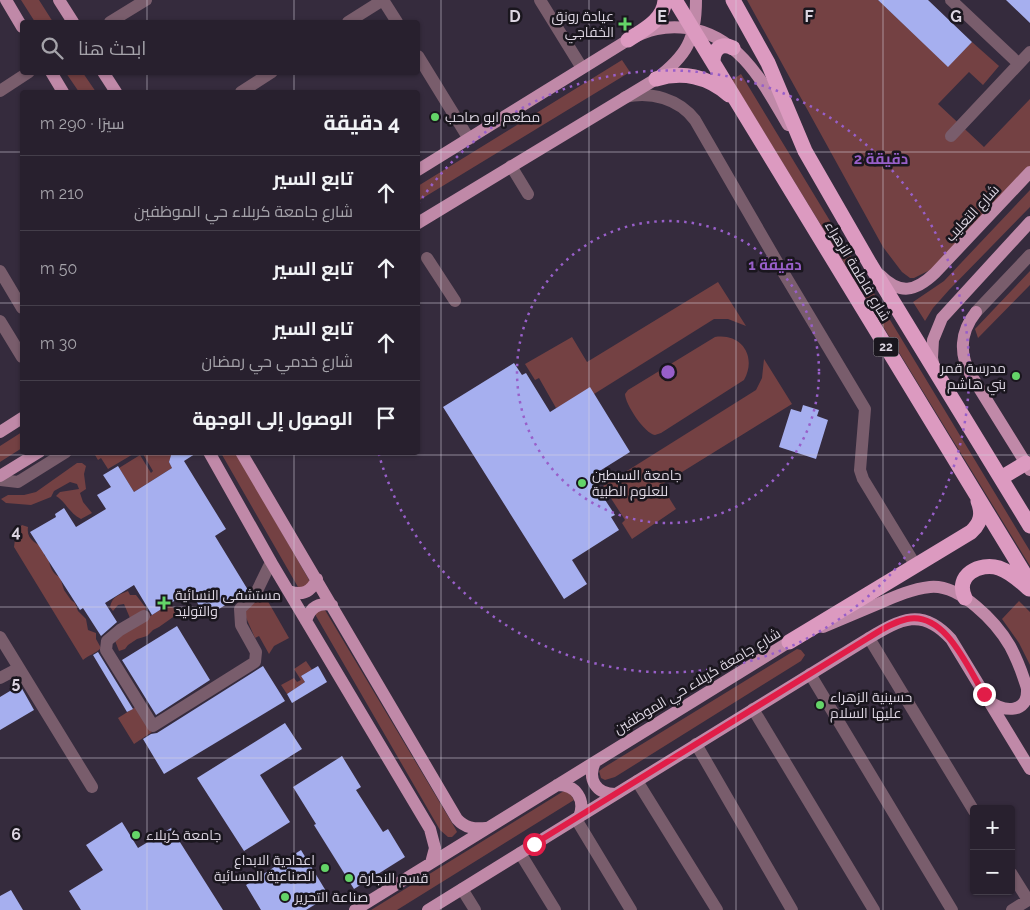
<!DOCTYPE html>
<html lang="ar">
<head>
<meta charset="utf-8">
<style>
	:root { --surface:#28202e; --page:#302836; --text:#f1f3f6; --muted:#a5a3aa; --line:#443e4a }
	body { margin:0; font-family:Raleway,Cairo,sans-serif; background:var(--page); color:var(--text); direction:rtl }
	.controls { position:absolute; right:15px; bottom:15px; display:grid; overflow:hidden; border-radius:5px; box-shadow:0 1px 4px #0004 }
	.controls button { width:45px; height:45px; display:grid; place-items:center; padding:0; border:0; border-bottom:1px solid var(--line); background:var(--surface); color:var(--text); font:25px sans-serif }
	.stop { position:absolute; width:15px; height:15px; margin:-11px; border:4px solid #e11d48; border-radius:50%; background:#fff }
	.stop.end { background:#e11d48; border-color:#fff; box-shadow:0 1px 5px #0008 }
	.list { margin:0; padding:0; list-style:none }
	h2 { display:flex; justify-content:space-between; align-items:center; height:65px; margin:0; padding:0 20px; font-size:21px }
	h2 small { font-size:16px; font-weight:400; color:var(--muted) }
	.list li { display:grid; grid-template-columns:32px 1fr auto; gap:15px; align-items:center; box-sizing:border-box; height:75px; padding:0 20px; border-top:1px solid var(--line) }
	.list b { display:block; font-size:19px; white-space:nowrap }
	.list p { margin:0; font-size:16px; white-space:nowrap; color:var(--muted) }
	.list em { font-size:16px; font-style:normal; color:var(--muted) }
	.icon { flex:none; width:28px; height:28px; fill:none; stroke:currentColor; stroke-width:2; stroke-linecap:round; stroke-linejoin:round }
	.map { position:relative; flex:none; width:1030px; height:910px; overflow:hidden; direction:ltr }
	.search { position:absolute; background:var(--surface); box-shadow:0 1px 4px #0004; left:20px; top:20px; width:400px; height:55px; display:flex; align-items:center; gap:12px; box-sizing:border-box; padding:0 18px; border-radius:5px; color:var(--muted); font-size:19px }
	.panel { position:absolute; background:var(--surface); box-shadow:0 1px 4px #0004; left:20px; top:90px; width:400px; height:365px; border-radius:5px; direction:rtl }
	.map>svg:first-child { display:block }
</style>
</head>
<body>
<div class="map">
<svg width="1030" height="910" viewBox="0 0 1030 910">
	<rect width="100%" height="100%" fill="#352b3d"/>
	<path fill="#744143" d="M21,0H39L53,22H35Z
		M747,0H878L948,66L972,42L999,66L983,85L969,72L938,104L984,147L1030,99V166L932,269L914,278H910L902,272L883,247Z
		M622,60L630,72L418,201V186Z
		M66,73H83L96,92H79Z
		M741,74L1030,551V566L732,80Z
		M1030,190V207L949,290L933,308L925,321L913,302L944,281Z
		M1030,271V285L978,338L975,329Z
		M718,282L746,326L728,319H714L594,394L556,408L539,378L535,380L525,364L572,337L587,362Z
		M715,337C742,333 757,357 744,380L661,433L655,435C645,434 625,404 625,394L628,390Z
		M764,359L792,404L661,485L676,509L632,539L622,523L625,520L603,486L756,390L762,378Z
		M22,432V448L0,462V446Z
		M100,452H135V453L108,469L101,458L98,460L95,455Z
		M145,453H172L169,462L172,468L134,492L119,468L140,455L151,473L153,471L143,454Z
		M221,453H236L308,578L310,582L308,587H298Z
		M77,463H82L86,466L84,474L86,489L80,493L83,502L92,513L81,519C68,512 67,503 56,496L60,492L79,489L77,484L70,482L54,491L51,497L31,505L6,503L1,499L8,495H24L36,492Z
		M22,525L28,527C26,539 36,544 45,548L44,555L48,558C50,566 52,574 60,577L64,590L71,600L75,603L78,611L86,619L88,630L96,633V639L101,648C95,654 89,655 83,660L14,547L16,531Z
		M128,591L130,595H136L146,608L145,613L130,618L124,604L118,605L113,611L110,607C112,597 118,595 128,591Z
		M262,591L289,638L274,646L269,654L259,636L255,638L244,613Z
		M1019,601L1030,612V665L1019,643L1002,619Z
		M170,604L174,609L176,615L159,627L153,630L147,636L137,639L128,645L125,649L119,651L114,638Z
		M325,610L455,828L457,832L452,837H448L440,830L316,616V612Z
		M797,649L801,650L805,655L801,661L615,777L605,780L601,778L599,771L603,768Z
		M306,661L317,677L308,672L301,676L305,682L287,694L281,685L294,678L297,682L301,680L294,669Z
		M137,706L152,732L134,744L118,718Z
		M567,789L574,800L397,910H371Z"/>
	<path fill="#a6afef" d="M878,0H928L972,42L948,67Z
		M1006,0H1030V23Z
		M514,363L522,375L526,373L550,412L590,387L630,452L590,477L615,515L611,517L619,530L572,560L587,584L564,599L443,407Z
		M803,405L819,410L817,416L828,420L816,459L779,447L791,409L801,412Z
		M172,452H198L184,461L226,529L215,536L248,590L243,594L206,617L190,591L152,615L134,585L105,603L117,622L101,636L83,608L80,610L30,532L56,517L55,514L64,508L76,527L106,509L97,495L111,487L103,475L118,466L134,492L172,468L169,462Z
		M177,626L210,680L156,715L122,660Z
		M98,652L133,709L127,712L93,655Z
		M263,666L285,701L164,774L143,739L151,734L157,733Z
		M318,666L327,682L292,703L287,694L305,682L301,676Z
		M20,685L34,710L0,730V697Z
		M285,723L302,749L260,775L290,822L244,851L197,778Z
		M342,756L361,787L356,790L383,832L388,829L405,857L354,889L314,825L316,824L293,787Z
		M122,822L138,848L171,828L223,910H81L69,891L103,870L86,845Z
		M301,850L329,896L306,910H261L246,885Z
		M11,890L23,910H0V896Z"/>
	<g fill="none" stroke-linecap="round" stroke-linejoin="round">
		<path stroke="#795d6c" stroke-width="12" d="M540,0L582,68
			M951,0L1019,64
			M110,22L146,0
			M348,22L383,0L397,22
			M418,56L469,139
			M0,91L29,72
			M241,92L272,72
			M625,97C651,91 679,99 695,120L780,267L865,409L860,470L863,479L916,566
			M951,136L1030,52
			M511,166L528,194
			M427,258L455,301
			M0,271L22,308
			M976,312L1030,255
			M0,321L22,357
			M0,480L18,482L66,452
			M144,616L120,630L107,641L106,650L153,726L255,662L256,652L241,625L240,609L256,593L271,562
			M0,637L92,787
			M869,638L974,811
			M810,674L952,910
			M0,678L19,668
			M753,709L874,910
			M696,744L792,910
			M637,781L717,910
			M576,819L631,910
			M520,853L555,910
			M1011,873L1028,900
			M462,889L475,910
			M1012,910L1030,899"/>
		<path stroke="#c089a8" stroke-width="12" d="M6,0L22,27
			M59,0L73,22
			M51,72L63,92
			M103,72L116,92
			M418,170L628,40C648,30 664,25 687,28C740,36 763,83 788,125
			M418,223L656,79C686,56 696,40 696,0
			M880,275C900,295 915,292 935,273L1030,172
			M976,312C960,332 959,354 971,375L1030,470
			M934,368L932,358L933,340L942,318L1030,222
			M0,432L22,418
			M209,452L271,562L430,829L435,848L431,863
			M241,452L457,819C465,828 474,829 486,828
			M0,476L39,452
			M289,591C302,596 311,592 317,579
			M306,621C310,608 318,602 332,605
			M823,627C842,619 861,611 880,603C896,596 912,589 930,587C960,584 996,622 1010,646C1019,663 1025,680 1030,699
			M989,701C1003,712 1028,714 1027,690
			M595,762C587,779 596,794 615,794
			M557,785C576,784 586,800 579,817
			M355,910L789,642L798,638
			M428,910L869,638C901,619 922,607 951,639L1030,769"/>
		<path stroke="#dc9ac0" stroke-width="15" d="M675,0L1030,583
			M733,0L768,63L805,151L870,264L1030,526
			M628,40C643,30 664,20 665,0
			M713,62C713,49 721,42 733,48
			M656,79C682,71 708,76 729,95
			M1001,478L1026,463
			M965,598C954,575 980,562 999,568C1011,572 1020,581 1029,589
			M789,642L971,532C981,523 983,514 978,501"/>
	</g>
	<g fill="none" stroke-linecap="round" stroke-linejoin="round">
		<path stroke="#e11d48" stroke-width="6" d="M534,844L868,638C881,630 893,622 907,619C945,611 968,668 984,694"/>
	</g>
	<path fill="none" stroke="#dcd5e1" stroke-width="1" stroke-opacity="0.55" d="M147,0V22M294,0V22M441,0V910M589,0V910M736,0V910M883,0V910M147,72V92M294,72V92M0,152H22M418,152H1030M0,303H22M418,303H1030M147,452V910M294,452V910M0,455H1030M0,607H1030M0,758H1030"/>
	<g fill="none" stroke="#985fc9" stroke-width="2.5" stroke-dasharray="2.5 5">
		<circle cx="668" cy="372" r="151"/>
		<path d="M418 204A301 301 0 1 1 379 455"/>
	</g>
	<g fill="#64d468" stroke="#1a161e" stroke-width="2">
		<path d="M622.5 16.5h5v5h5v5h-5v5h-5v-5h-5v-5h5z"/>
		<circle cx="435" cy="117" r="5"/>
		<circle cx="1016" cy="376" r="5"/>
		<circle cx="582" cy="483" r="5"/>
		<path d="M161.5 595.5h5v5h5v5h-5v5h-5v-5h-5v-5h5z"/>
		<circle cx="820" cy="705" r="5"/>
		<circle cx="136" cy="835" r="5"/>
		<circle cx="325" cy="868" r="5"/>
		<circle cx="349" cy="878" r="5"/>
		<circle cx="285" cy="897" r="5"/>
	</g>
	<g text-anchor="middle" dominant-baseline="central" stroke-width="5" stroke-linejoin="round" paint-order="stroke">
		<rect fill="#1a161e" stroke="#a29ca6" stroke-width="1" x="873.5" y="337.5" width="25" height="19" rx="4"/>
		<g font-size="12" font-weight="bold" fill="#dcd5e1">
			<text x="886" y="347">22</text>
		</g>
		<g font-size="14" fill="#dcd5e1" stroke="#1a161e" text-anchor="start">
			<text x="614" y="16" text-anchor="end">عيادة رونق<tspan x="614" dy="16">الخفاجي</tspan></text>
			<text x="445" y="117">مطعم ابو صاحب</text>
			<text x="1006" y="368" text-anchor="end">مدرسة قمر<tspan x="1006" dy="16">بني هاشم</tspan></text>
			<text x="592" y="475">جامعة السبطين<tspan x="592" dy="16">للعلوم الطبية</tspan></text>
			<text x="175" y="595">مستشفى النسائية<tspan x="175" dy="16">والتوليد</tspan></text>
			<text x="830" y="697">حسينية الزهراء<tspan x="830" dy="16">عليها السلام</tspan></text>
			<text x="146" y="835">جامعة كربلاء</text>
			<text x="315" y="860" text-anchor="end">اعدادية الابداع<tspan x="315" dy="16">الصناعية المسائية</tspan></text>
			<text x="359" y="878">قسم النجارة</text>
			<text x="295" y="897">صناعة التحرير</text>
		</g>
		<g font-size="14" fill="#dcd5e1" stroke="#1a161e">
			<text transform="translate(972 213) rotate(-47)">شارع التعليب</text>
			<text transform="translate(858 271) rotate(59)">شارع فاطمة الزهراء</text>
			<text transform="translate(697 681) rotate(-31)">شارع جامعة كربلاء حي الموظفين</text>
		</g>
	</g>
	<g font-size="16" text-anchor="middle" font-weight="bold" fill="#dcd5e1" stroke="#1a161e" stroke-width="5" stroke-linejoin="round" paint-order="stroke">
		<text x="515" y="22">D</text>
		<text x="662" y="22">E</text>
		<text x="809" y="22">F</text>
		<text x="956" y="22">G</text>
		<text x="16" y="537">4</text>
		<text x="16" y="688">5</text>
		<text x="16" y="840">6</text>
	</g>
	<circle cx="668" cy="372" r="8" fill="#985fc9" stroke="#1a161e" stroke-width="2.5"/>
	<g font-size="15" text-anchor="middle" font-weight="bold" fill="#985fc9" stroke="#1a161e" stroke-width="5" stroke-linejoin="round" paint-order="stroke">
		<text x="881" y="164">2 دقيقة</text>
		<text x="775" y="270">1 دقيقة</text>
	</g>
</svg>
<div class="controls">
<button>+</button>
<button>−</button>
</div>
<div class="stop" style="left:534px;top:844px"></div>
<div class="stop end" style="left:984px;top:694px"></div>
<div class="search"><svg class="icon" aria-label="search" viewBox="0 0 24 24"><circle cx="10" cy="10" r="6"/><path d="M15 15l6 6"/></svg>ابحث هنا</div>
<section class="panel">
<h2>4 دقيقة<small>سيرًا · 290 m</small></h2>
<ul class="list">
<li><svg class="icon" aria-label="ahead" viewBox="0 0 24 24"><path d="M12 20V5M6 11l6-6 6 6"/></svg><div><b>تابع السير</b><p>شارع جامعة كربلاء حي الموظفين</p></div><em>210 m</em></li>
<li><svg class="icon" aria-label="ahead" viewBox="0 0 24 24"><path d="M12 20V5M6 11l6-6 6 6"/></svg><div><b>تابع السير</b></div><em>50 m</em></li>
<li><svg class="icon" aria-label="ahead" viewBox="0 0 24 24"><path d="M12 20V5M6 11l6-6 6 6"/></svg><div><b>تابع السير</b><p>شارع خدمي حي رمضان</p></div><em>30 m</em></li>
<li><svg class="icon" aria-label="arrive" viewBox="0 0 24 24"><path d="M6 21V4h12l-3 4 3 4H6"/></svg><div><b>الوصول إلى الوجهة</b></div></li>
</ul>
</section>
</div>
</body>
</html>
